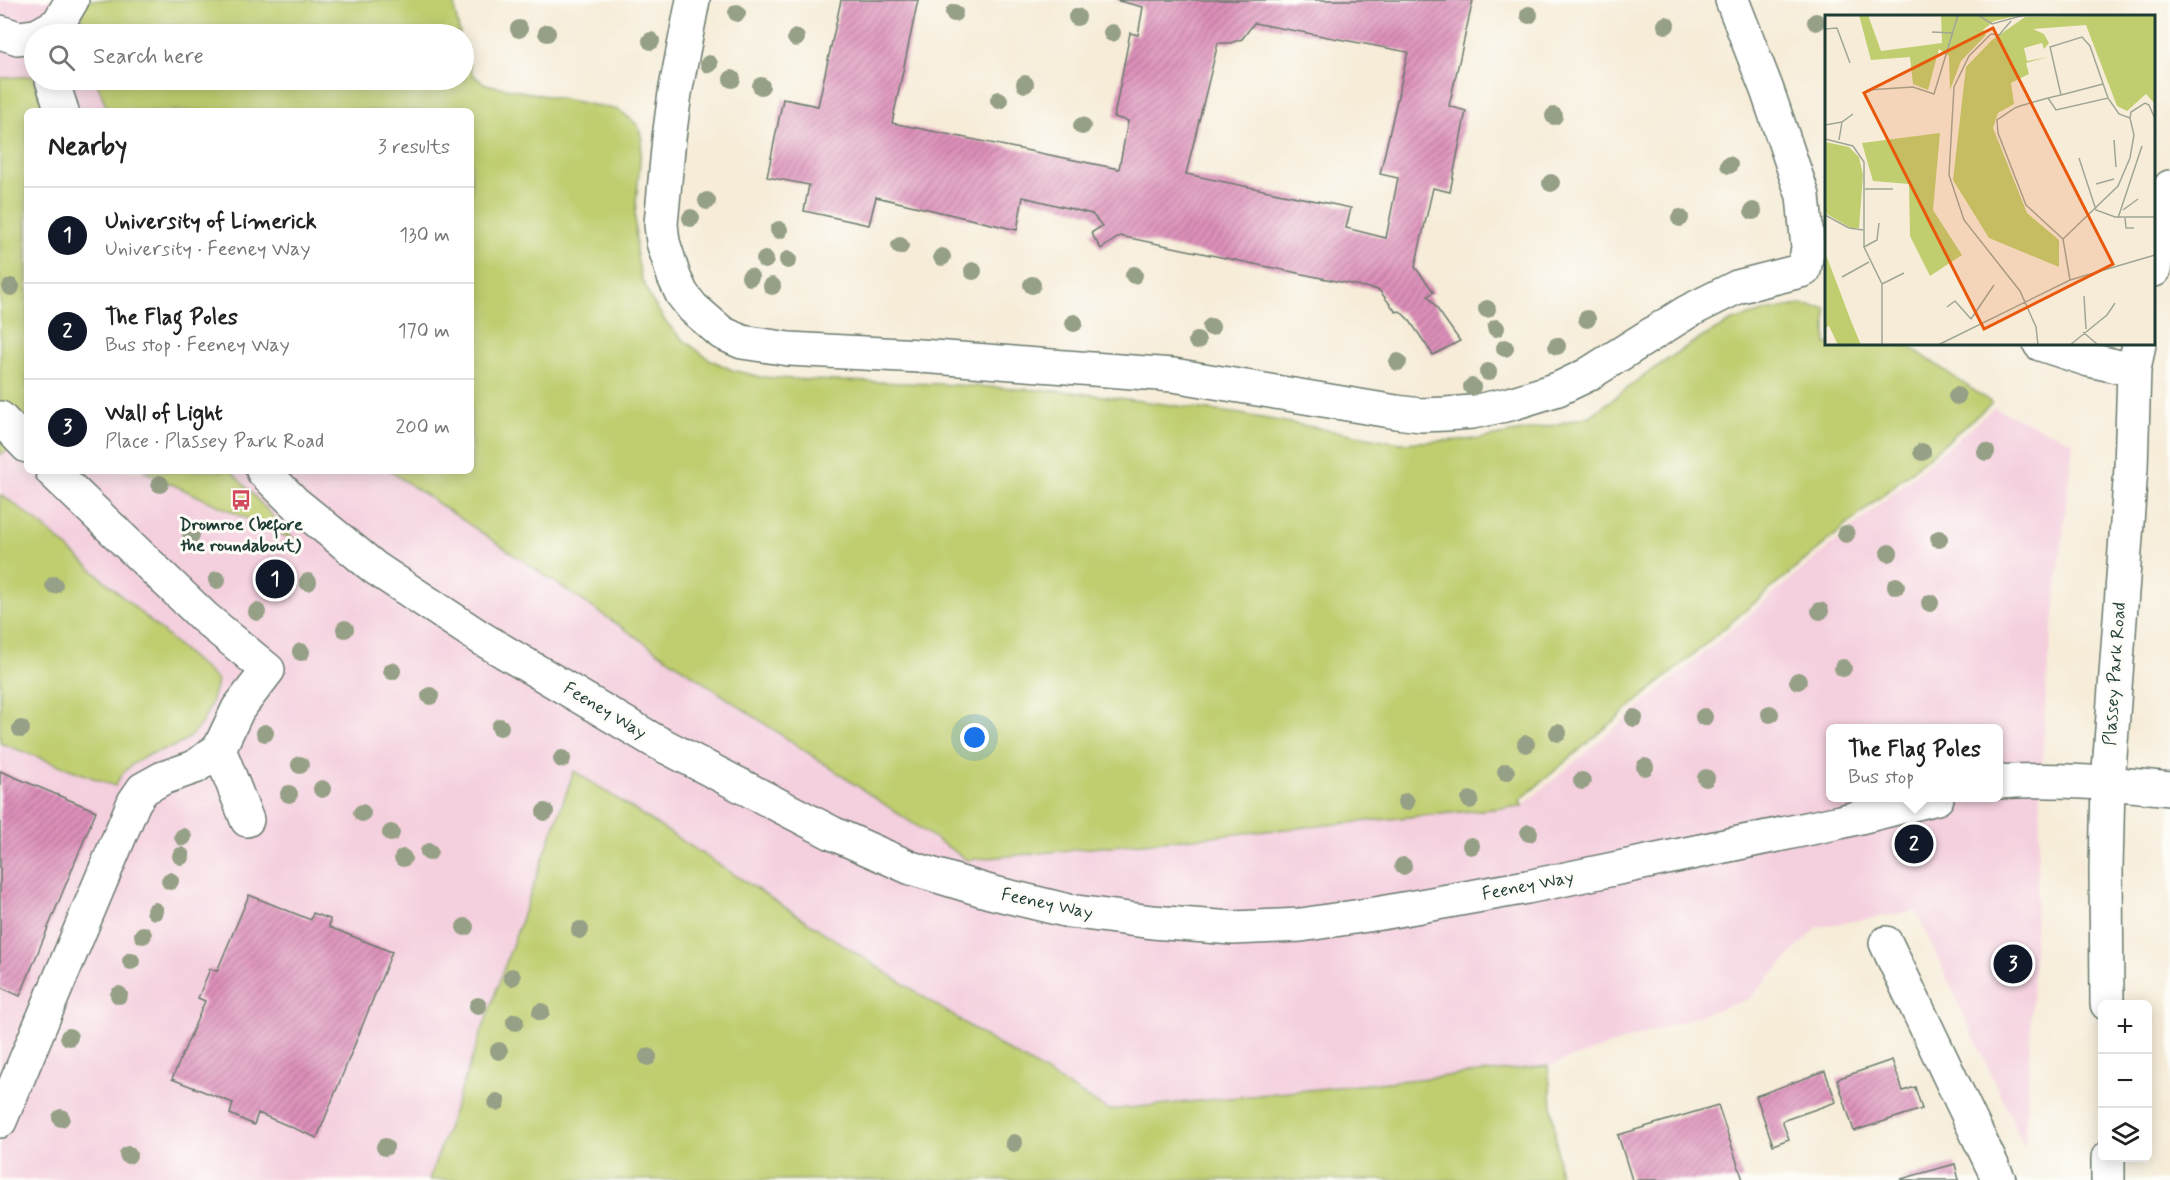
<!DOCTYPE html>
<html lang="en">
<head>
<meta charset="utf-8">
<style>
	:root { --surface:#fff; --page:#f2f2f2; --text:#222; --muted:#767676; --line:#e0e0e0; --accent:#111827 }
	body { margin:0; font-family:Mynerve,sans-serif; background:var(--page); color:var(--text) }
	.controls { position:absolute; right:18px; bottom:18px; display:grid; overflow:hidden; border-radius:9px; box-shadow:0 3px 15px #0003 }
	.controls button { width:54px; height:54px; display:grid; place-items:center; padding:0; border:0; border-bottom:2px solid var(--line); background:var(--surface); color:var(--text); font:30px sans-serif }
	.you { position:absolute; left:975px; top:738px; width:21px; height:21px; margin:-15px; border:4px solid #fff; border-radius:50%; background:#1a73e8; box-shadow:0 0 0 9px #1a73e833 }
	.badge { display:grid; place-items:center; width:39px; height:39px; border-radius:50%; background:var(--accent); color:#fff; font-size:20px; font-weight:700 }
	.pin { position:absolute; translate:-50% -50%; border:3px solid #fff; box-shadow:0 2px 6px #0006 }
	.popup { position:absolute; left:1826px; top:724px; width:177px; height:78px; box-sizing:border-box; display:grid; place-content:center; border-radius:9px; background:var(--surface); filter:drop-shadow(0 2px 4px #0005); font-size:20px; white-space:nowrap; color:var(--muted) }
	.popup b { font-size:22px; color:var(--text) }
	.popup::after { content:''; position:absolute; left:50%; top:100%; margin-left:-12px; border:12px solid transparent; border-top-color:var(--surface) }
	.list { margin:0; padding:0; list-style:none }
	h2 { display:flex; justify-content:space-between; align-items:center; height:78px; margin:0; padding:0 24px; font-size:26px }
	h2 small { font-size:20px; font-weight:400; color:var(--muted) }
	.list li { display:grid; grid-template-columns:39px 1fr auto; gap:18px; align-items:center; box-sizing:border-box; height:96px; padding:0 24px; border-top:2px solid var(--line) }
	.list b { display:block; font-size:22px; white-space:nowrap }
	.list p { margin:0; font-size:20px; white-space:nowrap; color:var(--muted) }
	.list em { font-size:20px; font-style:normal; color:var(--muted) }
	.icon { flex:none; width:33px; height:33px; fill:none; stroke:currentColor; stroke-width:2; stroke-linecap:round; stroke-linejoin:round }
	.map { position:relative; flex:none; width:2170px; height:1180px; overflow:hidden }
	.search { position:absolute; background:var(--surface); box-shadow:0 3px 15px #0003; left:24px; top:24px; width:450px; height:66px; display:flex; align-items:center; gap:15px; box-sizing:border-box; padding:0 21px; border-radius:33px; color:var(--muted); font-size:22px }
	.panel { position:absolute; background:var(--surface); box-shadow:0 3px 15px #0003; left:24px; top:108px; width:450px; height:366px; border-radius:9px }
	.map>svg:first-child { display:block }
</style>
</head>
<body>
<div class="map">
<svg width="2170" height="1180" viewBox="0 0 2170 1180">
	<defs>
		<pattern id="building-hatch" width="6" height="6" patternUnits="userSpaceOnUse" patternTransform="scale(1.5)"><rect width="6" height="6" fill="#dd8fb9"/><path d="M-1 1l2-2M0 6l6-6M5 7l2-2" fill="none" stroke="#b37697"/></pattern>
	</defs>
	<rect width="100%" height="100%" fill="#fdfcf7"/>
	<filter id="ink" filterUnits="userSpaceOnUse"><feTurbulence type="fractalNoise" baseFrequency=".0167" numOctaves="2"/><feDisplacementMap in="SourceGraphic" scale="12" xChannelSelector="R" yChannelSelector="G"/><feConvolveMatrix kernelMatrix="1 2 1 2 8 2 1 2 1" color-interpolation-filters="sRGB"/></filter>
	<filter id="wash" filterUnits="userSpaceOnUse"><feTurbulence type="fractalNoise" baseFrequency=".008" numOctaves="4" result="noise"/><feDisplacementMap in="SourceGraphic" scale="24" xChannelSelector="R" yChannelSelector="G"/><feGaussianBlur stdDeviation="1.35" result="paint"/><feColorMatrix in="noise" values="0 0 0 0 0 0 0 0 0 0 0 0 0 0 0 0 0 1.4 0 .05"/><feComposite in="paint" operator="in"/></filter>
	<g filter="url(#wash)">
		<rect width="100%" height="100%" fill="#f6ecd8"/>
		<path fill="#f4cfde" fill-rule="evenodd" d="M0,0H79L83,34H34V80H96L108,111H27V471H390L967,860L1522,806L1994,408L2073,442L2046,687L2025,1148L1916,911L1817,927L1749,999L1548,1066L1560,1180H0ZM1830,728H1998V798H1830Z"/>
		<path fill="#c0ce70" stroke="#708652" stroke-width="1.5" d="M79,0H455V13L460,34H83Z
			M464,49L472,74L485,84L619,110L638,125L642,139L635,215L636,251L641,277L652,301L665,321L681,338L709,359L732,370L761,377L810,380L939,384L1072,392L1240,414L1400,443L1479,439L1549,426L1590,416L1653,369L1694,342L1732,321L1770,310L1800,305L1826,308V344H1906L1992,403L1520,800L1522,806L967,860L390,471H471V111H108L96,80H464Z
			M33,76L45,111H27V436L0,455V78Z
			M143,471H231L296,541Z
			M0,495L12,502L45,528L217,680C212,706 203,730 180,744C175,747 168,748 162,750C142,756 124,766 115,786L0,743Z
			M574,771L989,1039L1108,1110L1548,1066L1560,1180H429Z"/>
		<g id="blocks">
			<path fill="url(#building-hatch)" fill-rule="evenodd" d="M841,0H918L892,123L1119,169L1128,121L1114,117L1130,33L1138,35L1143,7L1115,0H1473L1449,106L1466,111L1450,192L1433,188L1415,267L1434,292L1428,296L1460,341L1433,355L1410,321L1400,311L1396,312L1379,290L1120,236L1101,249L1091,233L1102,226L1092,214L1023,197L1017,230L876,197L869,225L804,211L809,185L767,177L783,99L818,106ZM1254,23L1408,52L1380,174L1398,178L1386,238L1346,228L1351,208L1186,174L1218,43H1230L1242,39Z
				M0,771L96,811L20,996L0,987Z
				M249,895L311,920L313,913L330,919L329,927L392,952L317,1138L258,1113L254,1125L230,1114L233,1103L172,1079L205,1001L198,998L210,969L217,971Z
				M1892,1060L1903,1091L1915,1087L1922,1109L1854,1131L1837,1079Z
				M1825,1071L1836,1102L1782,1121L1789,1139L1773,1145L1756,1096Z
				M1718,1105L1743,1180H1632L1618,1135Z
				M1955,1164L1959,1180H1901V1179Z"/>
		</g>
	</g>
	<g filter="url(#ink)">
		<use href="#blocks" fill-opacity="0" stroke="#6a7a6d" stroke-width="1.5"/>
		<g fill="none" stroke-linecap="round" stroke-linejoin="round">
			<g stroke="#6a7a6d" stroke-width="36">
				<path id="minor" d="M693,0L675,93L669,138L661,224L663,242L674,277L682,294L693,308L722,333L742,342L789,349L920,356L1173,375L1396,412L1421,415L1446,414L1472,412L1510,404L1558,389L1587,375L1687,312L1737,287L1804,270L1808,248L1803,196L1767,90L1732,0
					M0,32L18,38L34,36
					M40,34L58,24L72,0
					M52,80L62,111
					M2154,270L2170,187
					M2040,344L2089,360L2134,370
					M0,418L27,446
					M263,471L294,502L375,568L481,638L653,740L832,833L911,868L990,892L1069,911L1152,922L1233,928L1301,925L1381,913L1527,887L1840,822L1937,798
					M219,749L247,820
					M1998,782C2054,778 2114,783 2170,789
					M1886,943L1999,1180
					M2107,1004L2106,868L2108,784L2131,468L2134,370L2139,344
					M0,1121L134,802L143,789L163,778L195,767L219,749L238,709L268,670L204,617L52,471
					M2108,1158V1180"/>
			</g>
			<use href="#minor" stroke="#fff" stroke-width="33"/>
		</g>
		<g fill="#96a086">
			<circle cx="737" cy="13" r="9"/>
			<circle cx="954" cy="13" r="9"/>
			<circle cx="1529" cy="15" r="9"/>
			<circle cx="1077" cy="17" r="9"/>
			<circle cx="1816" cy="22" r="9"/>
			<circle cx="1666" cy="25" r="9"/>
			<circle cx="519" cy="29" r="9"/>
			<circle cx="547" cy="33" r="9"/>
			<circle cx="1112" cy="33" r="9"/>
			<circle cx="796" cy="38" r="9"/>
			<circle cx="651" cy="41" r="9"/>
			<circle cx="709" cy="64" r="9"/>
			<circle cx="732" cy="79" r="9"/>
			<circle cx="1025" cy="84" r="9"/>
			<circle cx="761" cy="86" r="9"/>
			<circle cx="999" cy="100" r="9"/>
			<circle cx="1554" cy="116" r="9"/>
			<circle cx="1082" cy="126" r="9"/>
			<circle cx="1729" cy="165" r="9"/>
			<circle cx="1551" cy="183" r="9"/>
			<circle cx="707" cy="201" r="9"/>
			<circle cx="1753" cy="211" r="9"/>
			<circle cx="691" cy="218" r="9"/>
			<circle cx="1680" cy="218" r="9"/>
			<circle cx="779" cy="230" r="9"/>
			<circle cx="900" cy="246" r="9"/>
			<circle cx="942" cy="257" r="9"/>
			<circle cx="765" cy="260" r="9"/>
			<circle cx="788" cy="260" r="9"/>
			<circle cx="973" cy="271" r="9"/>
			<circle cx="1134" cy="275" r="9"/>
			<circle cx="750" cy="277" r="9"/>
			<circle cx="1032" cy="285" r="9"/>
			<circle cx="772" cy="286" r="9"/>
			<circle cx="11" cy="287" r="9"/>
			<circle cx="1487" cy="309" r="9"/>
			<circle cx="1587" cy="319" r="9"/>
			<circle cx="1074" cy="323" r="9"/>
			<circle cx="1211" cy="327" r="9"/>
			<circle cx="1496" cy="328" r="9"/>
			<circle cx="1197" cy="341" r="9"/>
			<circle cx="1557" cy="346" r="9"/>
			<circle cx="1505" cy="348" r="9"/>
			<circle cx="1398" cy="362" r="9"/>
			<circle cx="1488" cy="372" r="9"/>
			<circle cx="1472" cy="387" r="9"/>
			<circle cx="1957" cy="396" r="9"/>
			<circle cx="1922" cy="452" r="9"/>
			<circle cx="1986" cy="452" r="9"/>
			<circle cx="160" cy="484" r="9"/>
			<circle cx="1846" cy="534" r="9"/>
			<circle cx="191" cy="535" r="9"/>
			<circle cx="1939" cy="539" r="9"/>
			<circle cx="1889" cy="553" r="9"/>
			<circle cx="217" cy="580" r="9"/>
			<circle cx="308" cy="582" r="9"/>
			<circle cx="54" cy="585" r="9"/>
			<circle cx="1896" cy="586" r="9"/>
			<circle cx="1930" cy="603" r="9"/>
			<circle cx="1820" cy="611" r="9"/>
			<circle cx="257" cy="612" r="9"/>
			<circle cx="345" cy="629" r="9"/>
			<circle cx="301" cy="652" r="9"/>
			<circle cx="1843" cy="668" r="9"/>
			<circle cx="392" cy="671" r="9"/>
			<circle cx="1798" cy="681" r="9"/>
			<circle cx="430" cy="696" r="9"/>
			<circle cx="1770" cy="714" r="9"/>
			<circle cx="1704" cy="717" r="9"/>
			<circle cx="1634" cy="718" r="9"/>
			<circle cx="500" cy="727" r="9"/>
			<circle cx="21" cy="729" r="9"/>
			<circle cx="265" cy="733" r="9"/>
			<circle cx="1558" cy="733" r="9"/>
			<circle cx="1526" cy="744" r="9"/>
			<circle cx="562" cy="759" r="9"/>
			<circle cx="300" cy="765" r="9"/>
			<circle cx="1645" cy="767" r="9"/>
			<circle cx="1506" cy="772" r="9"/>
			<circle cx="1706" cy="778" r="9"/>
			<circle cx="1582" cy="781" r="9"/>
			<circle cx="322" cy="789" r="9"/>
			<circle cx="289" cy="794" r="9"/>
			<circle cx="1470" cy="800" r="9"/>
			<circle cx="1406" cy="802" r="9"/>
			<circle cx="545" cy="812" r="9"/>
			<circle cx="362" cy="813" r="9"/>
			<circle cx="391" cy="833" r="9"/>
			<circle cx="1529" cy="833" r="9"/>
			<circle cx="183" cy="837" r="9"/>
			<circle cx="1471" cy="846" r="9"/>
			<circle cx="429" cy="852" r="9"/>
			<circle cx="181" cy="856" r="9"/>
			<circle cx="403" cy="858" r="9"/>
			<circle cx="1403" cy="866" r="9"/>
			<circle cx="170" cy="881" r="9"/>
			<circle cx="155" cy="911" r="9"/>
			<circle cx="465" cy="927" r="9"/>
			<circle cx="580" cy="930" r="9"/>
			<circle cx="143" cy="935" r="9"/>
			<circle cx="131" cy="961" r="9"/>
			<circle cx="512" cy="977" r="9"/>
			<circle cx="119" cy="995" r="9"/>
			<circle cx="478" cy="1006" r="9"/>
			<circle cx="541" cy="1012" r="9"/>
			<circle cx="515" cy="1022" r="9"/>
			<circle cx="69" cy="1037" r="9"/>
			<circle cx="499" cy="1051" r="9"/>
			<circle cx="648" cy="1057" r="9"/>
			<circle cx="497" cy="1102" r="9"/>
			<circle cx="61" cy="1118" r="9"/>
			<circle cx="1014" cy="1143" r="9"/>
			<circle cx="385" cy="1147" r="9"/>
			<circle cx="128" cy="1155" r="9"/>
		</g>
	</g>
	<defs>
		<g id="bus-bare" transform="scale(1.62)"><path d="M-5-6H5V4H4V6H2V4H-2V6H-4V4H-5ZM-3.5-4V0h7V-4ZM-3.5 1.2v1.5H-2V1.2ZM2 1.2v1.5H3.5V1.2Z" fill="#d1495b" stroke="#fdfcf7" stroke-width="2.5" paint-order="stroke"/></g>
	</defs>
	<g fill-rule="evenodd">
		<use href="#bus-bare" x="241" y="500"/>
	</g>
	<g text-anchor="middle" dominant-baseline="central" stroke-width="6" stroke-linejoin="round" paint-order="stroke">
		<g font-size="18" font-weight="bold" fill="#1f3d34" stroke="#fdfcf7">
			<text x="241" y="525">Dromroe (before<tspan x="241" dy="21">the roundabout)</tspan></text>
		</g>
		<g font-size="18" fill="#1f3d34" stroke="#fdfcf7">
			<text transform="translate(2115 674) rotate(-86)">Plassey Park Road</text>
			<text transform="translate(605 711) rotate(31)">Feeney Way</text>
			<text transform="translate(1528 886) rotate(-11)">Feeney Way</text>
			<text transform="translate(1047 904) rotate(12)">Feeney Way</text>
		</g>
	</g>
	<g transform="translate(1825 15)">
		<rect width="330" height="330" fill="#f6ecd8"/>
		<path d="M34,0H43L56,36L117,28L116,0H195L169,6L158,15L161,20L136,46L125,75L124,41L114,34L103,75L88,69L85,42L46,45ZM330,0V89L321,79L302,96L292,91L261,10L208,14L219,19L224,28L219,34L217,28L199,33L202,46L223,42L201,48L204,59L186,68L189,89L173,98L168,113L202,198L234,225V252L164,223L128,165L141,52L167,25L200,2ZM115,118L108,195L137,240L105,261L85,221L84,169L48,166L37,128ZM0,127L24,132L34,142L38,160L34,213H26L0,198ZM0,237L26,306L36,330H13L4,311L0,313Z" fill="#c0ce70"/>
		<path fill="none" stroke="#a0a696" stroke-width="1.5" d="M153,0L167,9L199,0M0,14L12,13L25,48M107,17L128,18M166,19L144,41L129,72L124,160L139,205L195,276L211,312L213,330M166,19L174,20L186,6M42,75L88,72L109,79L133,0M236,80L278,69M223,83L231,95L283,83L294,99L305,103L309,120L305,143L293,171L238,224L201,190L173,118L172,105L190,93L195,91L223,83L236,80L225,32L257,22L265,31L283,83M305,103L306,97L320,88L324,90L330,104M0,110L17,107L28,99M0,124L28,131L39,147V232L57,269V330M14,125L17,107M289,125L291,152M254,143L271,195L290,202H330M271,169L289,164M40,174H68M298,195L313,184M0,200L24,213L38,215M293,203L317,131M300,203L301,213H309M238,224L245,265M39,232L52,225L54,208M17,262L44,247M57,269L79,258M259,281L261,314M122,292L130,286L146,304M146,304L169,270M258,317L273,330M113,330L245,265L330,240M245,330L282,300L290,288"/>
		<path fill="#e8590c" fill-opacity="0.15" stroke="#e8590c" stroke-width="3" d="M168,13L288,249L159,314L39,78Z"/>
		<rect width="330" height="330" fill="none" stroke="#1f3d34" stroke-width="3"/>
	</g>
</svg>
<div class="controls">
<button>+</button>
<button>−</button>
<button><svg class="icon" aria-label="layers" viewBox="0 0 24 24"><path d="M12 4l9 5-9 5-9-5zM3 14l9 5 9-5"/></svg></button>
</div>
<div class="you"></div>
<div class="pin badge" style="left:275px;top:579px">1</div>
<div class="pin badge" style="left:1914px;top:844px">2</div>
<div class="popup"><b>The Flag Poles</b>Bus stop</div>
<div class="pin badge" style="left:2013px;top:964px">3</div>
<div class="search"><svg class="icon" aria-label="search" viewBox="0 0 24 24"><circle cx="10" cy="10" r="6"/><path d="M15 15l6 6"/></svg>Search here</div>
<section class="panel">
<h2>Nearby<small>3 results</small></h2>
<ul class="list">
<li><span class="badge">1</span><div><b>University of Limerick</b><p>University · Feeney Way</p></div><em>130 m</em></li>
<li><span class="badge">2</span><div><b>The Flag Poles</b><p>Bus stop · Feeney Way</p></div><em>170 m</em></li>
<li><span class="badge">3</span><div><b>Wall of Light</b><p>Place · Plassey Park Road</p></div><em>200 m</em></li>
</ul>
</section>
</div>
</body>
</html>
